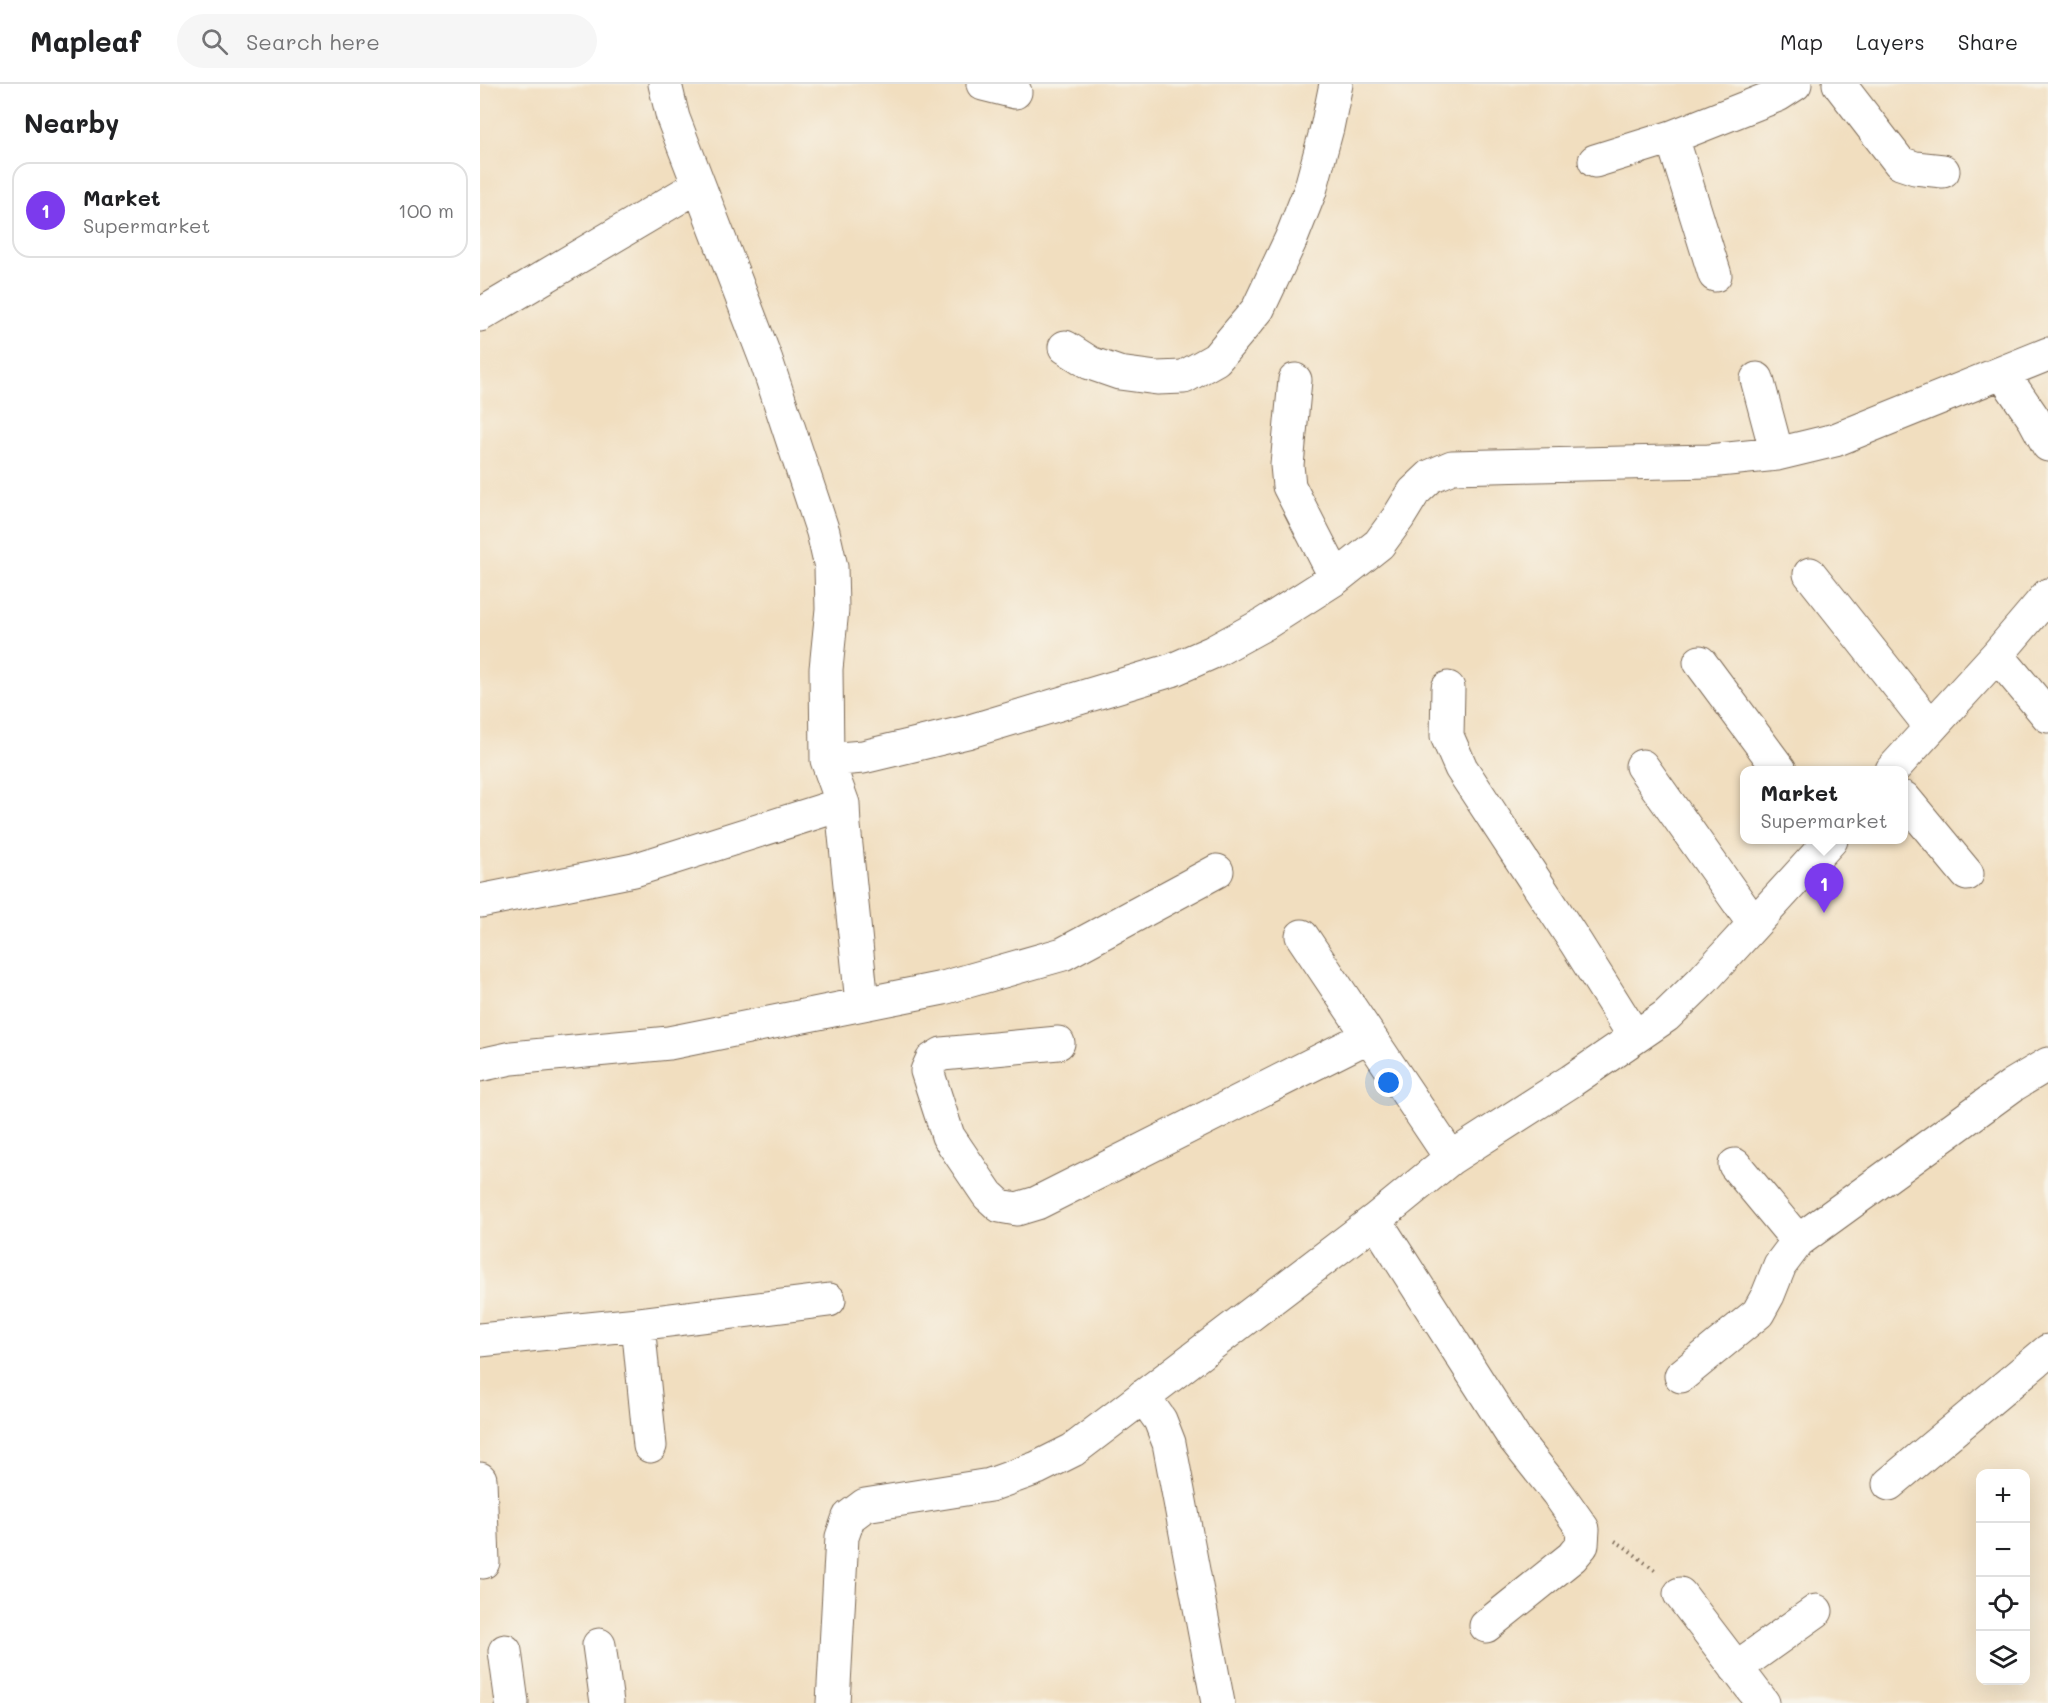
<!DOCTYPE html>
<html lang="en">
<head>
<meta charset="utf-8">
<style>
	:root { --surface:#fff; --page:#f6f6f6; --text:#202124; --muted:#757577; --line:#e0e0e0; --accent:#7c3aed }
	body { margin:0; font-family:Mali,sans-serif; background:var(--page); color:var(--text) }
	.controls { position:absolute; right:18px; bottom:18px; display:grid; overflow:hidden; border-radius:12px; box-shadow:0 6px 24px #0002 }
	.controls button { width:54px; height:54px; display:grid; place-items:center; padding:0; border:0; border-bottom:2px solid var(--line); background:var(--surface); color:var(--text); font:30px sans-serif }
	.you { position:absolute; left:909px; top:999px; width:21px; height:21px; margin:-15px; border:4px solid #fff; border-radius:50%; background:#1a73e8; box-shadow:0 0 0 9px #1a73e833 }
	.badge { display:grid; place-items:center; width:39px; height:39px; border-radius:50%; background:var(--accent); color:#fff; font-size:20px; font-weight:700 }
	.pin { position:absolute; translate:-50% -50px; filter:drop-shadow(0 2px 3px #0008) }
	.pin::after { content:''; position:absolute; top:32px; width:21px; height:18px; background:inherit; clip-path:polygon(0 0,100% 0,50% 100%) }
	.popup { position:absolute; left:1260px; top:682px; width:168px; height:78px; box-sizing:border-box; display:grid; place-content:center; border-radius:12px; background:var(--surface); filter:drop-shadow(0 2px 4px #0005); font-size:20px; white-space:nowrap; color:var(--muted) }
	.popup b { font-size:22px; color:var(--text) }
	.popup::after { content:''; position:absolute; left:50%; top:100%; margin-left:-12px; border:12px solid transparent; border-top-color:var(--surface) }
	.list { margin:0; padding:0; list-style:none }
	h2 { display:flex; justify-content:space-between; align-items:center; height:78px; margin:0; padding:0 24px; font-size:26px }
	h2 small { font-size:20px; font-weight:400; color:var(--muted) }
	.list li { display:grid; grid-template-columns:39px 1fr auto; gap:18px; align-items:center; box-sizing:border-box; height:96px; margin:0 12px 12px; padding:0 12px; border:2px solid var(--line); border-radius:18px }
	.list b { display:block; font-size:22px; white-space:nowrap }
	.list p { margin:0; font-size:20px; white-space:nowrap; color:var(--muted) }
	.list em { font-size:20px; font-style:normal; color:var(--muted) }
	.icon { flex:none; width:33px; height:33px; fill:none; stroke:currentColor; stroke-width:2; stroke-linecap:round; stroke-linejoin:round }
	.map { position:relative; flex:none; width:1568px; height:1619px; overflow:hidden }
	header { display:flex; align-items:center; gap:36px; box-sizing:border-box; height:84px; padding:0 30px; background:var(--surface); border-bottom:2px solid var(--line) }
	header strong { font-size:28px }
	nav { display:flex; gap:33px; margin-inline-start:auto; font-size:21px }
	.search { width:420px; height:54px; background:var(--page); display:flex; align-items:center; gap:15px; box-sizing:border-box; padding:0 21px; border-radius:33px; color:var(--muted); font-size:22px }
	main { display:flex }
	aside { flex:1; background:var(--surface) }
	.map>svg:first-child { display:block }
</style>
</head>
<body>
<header>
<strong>Mapleaf</strong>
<div class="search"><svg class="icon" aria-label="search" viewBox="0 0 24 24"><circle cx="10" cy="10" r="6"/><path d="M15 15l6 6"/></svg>Search here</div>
<nav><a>Map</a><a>Layers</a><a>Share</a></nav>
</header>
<main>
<aside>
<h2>Nearby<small></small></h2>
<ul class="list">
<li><span class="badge">1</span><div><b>Market</b><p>Supermarket</p></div><em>100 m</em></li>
</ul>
</aside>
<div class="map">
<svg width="1568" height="1619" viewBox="0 0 1568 1619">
	<rect width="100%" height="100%" fill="#f7f3e8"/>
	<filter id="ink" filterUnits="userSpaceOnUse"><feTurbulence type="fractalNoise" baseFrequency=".0167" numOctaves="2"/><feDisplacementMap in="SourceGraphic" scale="12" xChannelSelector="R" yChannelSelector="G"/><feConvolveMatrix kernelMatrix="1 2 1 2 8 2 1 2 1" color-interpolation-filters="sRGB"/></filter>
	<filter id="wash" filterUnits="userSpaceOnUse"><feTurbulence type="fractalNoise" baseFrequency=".008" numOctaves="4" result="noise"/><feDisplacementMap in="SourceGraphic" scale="24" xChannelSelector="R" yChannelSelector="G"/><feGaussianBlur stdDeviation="1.35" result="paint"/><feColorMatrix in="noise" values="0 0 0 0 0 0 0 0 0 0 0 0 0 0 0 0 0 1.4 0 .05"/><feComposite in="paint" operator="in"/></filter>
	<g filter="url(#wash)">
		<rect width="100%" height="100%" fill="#f1debf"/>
	</g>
	<g filter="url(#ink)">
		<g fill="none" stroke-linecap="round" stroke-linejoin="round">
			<g stroke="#7b6956" stroke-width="35">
				<path id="minor" d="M185,0L193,34L286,276L343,448L351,483L352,525L346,585L347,676L363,720L364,742L382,919
					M503,0L535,8
					M1359,0L1420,79L1435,84L1463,87
					M1192,53L1235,191
					M1115,77L1192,53L1298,11L1315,0
					M0,231L218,102
					M585,263L610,279L639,289L677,294L704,293L736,275L778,225L811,155L830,107L847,44L856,0
					M1523,290L1554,335L1568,361
					M1277,295L1297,370
					M815,296L807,381L809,402L856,494
					M1330,490L1451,643
					M1517,571L1568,632
					M1220,578L1300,686
					M968,604L967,652L981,684L1096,859L1155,953
					M347,676L383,673L487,648L692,586L733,568L784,540L856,494L899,460L918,434L934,408L951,392L972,383L1229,377L1297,370L1355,356L1568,270
					M1162,682L1274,840
					M1412,686L1517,571L1568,511
					M1424,714L1487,790
					M0,817L154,786L363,720
					M822,852L971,1074
					M578,959L462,970L452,976L447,987L468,1052L508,1111L520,1122L537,1125L557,1119L889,952
					M0,981L32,974L189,959L463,904L583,870L737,787
					M1255,1081L1318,1157
					M895,1136L1034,1354L1077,1408L1103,1445L1102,1461L1092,1473L1006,1542
					M158,1240L170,1362
					M0,1256L158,1240L349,1216
					M1201,1292L1278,1229L1288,1211L1300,1181L1318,1157L1533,1001L1568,980
					M663,1312L680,1336L689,1359L738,1619
					M0,1395L3,1478
					M1409,1400L1568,1267
					M1200,1510L1283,1619
					M119,1561L127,1619
					M25,1567L32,1619
					M1256,1584L1336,1527
					M353,1619L362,1453L369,1433L385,1421L510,1401L557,1384L593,1366L895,1136L971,1074L1091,997L1186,932L1223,896L1351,756"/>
			</g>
			<path stroke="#7b6956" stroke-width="4" stroke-dasharray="1.5 4.5" stroke-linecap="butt" d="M1135,1457L1145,1463L1177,1488"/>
			<use href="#minor" stroke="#fff" stroke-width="33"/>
		</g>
	</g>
</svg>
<div class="controls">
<button>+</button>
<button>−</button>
<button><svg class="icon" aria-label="locate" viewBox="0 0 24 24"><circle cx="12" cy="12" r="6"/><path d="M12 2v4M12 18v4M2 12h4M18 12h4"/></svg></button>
<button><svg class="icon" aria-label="layers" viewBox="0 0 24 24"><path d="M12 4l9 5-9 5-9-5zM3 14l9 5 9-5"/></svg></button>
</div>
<div class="you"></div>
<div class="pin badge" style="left:1344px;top:829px">1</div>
<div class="popup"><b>Market</b>Supermarket</div>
</div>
</main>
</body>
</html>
